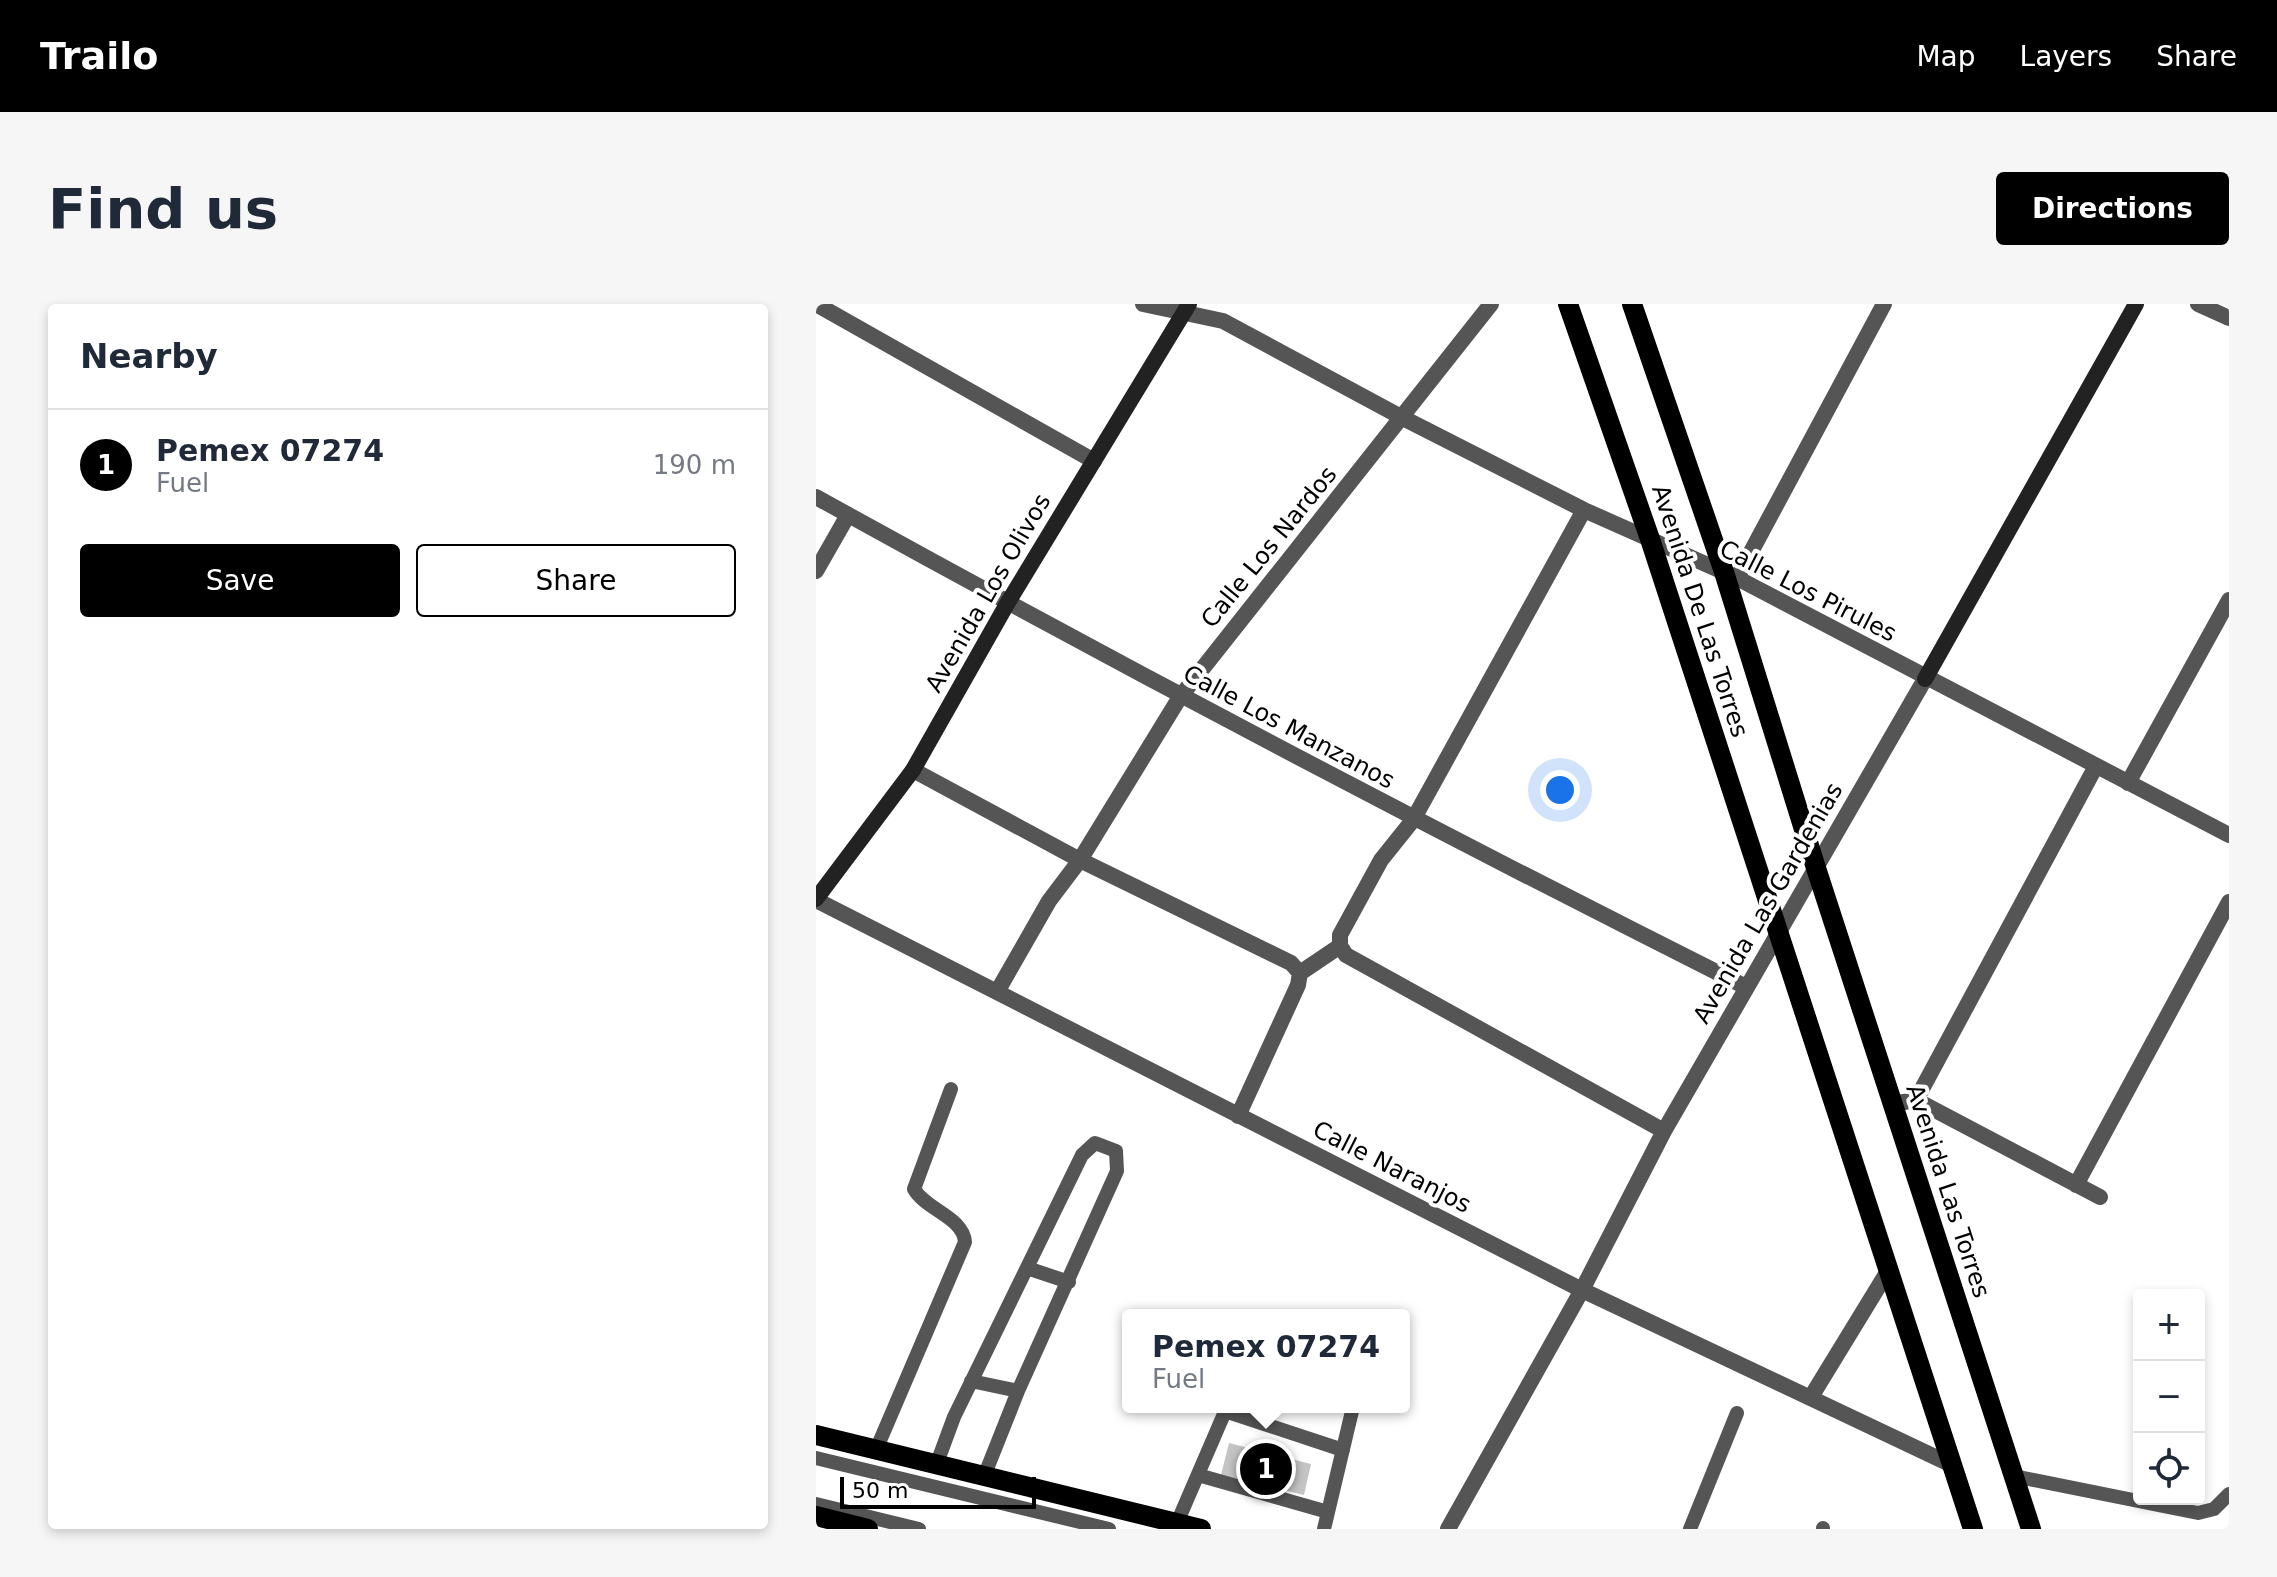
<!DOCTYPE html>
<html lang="en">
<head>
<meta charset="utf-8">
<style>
	:root { --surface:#fff; --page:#f6f6f7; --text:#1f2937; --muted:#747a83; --line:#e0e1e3; --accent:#000 }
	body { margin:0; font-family:"DejaVu Sans",sans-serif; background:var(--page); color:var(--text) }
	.controls { position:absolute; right:24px; bottom:24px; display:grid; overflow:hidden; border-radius:8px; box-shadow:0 4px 12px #0003 }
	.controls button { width:72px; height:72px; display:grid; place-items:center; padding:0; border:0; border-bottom:2px solid var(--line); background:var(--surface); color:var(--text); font:40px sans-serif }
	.scale { position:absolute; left:24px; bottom:20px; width:196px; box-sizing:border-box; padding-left:8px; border:4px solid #000; border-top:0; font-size:22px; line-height:28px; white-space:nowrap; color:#000; -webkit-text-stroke:6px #fff; paint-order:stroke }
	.you { position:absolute; left:744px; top:486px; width:28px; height:28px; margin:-20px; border:6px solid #fff; border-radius:50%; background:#1a73e8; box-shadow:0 0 0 12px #1a73e833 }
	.badge { display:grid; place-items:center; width:52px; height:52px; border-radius:50%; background:var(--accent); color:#fff; font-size:26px; font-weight:700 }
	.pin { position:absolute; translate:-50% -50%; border:4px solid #fff; box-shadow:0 2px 8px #0006 }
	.popup { position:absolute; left:306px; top:1005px; width:288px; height:104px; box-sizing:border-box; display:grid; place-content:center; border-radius:8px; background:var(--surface); filter:drop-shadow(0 2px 6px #0005); font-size:26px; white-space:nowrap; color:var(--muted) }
	.popup b { font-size:30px; color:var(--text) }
	.popup::after { content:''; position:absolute; left:50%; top:100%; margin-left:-16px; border:16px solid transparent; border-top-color:var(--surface) }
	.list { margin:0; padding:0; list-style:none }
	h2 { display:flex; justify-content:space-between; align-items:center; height:104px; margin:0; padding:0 32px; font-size:34px }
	h2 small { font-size:26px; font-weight:400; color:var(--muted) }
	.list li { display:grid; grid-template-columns:52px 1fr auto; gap:24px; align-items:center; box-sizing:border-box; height:112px; padding:0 32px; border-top:2px solid var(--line) }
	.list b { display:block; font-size:30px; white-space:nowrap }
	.list p { margin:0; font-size:26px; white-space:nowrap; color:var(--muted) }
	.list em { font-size:26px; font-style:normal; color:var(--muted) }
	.actions { display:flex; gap:16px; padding:24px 32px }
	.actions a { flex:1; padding:18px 0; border:2px solid var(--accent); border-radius:8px; text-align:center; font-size:28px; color:var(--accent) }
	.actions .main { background:var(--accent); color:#fff }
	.icon { flex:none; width:44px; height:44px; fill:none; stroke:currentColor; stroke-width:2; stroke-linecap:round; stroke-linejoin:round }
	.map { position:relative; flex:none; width:1413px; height:1225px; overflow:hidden; border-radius:8px }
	header { display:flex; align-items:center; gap:48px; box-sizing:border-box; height:112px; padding:0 40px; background:var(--accent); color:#fff }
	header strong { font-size:38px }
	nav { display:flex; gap:44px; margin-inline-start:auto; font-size:28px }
	.intro { display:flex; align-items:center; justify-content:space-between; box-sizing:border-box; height:192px; padding:0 48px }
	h1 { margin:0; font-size:56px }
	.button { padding:20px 36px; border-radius:8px; background:var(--accent); color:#fff; font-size:28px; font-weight:700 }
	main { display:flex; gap:48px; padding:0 48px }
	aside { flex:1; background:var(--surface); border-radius:8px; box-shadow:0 4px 12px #0003 }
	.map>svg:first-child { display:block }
</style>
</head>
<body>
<header>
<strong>Trailo</strong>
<nav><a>Map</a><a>Layers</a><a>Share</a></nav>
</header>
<div class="intro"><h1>Find us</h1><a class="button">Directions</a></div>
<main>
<aside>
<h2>Nearby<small></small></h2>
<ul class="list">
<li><span class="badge">1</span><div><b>Pemex 07274</b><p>Fuel</p></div><em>190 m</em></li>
</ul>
<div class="actions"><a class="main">Save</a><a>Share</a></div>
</aside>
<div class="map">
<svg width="1413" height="1225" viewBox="0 0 1413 1225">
	<rect width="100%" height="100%" fill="#fff"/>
	<path fill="#c4c4c4" d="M413,1139L495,1160L488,1191L405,1171Z"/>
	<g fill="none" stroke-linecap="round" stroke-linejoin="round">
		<path stroke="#555" stroke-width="14" d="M211,964L253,978
			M155,1077L202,1087
			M409,1107L527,1146
			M60,1146L149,938C147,913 110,906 98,885L135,785
			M0,1154L293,1225
			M121,1159L138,1113L266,851L279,839L300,847L301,867L202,1087L169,1170
			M382,1171L512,1208
			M1198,1172L1382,1209L1398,1205L1413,1190
			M0,1200L103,1225
			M361,1219L411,1103
			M508,1225L537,1103
			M874,1225L921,1109
			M1007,1225V1224"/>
		<path stroke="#555" stroke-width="16" d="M0,0L278,157
			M327,0L407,17L587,114L768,206L921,274L1413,531
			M1382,0L1413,14
			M0,193C307,363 617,526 930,683
			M0,267L32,211
			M921,274L1068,0
			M97,466L264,556L475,659L484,669
			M1312,479L1413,296
			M0,596L766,986L1136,1161
			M524,642V631L565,556L597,516L768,206
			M524,642L530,651L848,827
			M484,669L524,642
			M181,688L233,597L264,556L364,393L675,0
			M1100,796L1280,462
			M1076,800L1100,796L1284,893
			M422,812L482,681L484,669
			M1260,881L1413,598
			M995,1093L1072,967
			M632,1225L766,986L848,827L1109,375"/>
		<path stroke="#222" stroke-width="16" d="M1109,375L1320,0
			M0,595L97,466L191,300L373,0"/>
		<path stroke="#000" stroke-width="20" d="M752,0L834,235L1157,1225
			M816,0L908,268L1000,564L1215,1225
			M0,1131L385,1225
			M0,1212L52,1225"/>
	</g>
	<g text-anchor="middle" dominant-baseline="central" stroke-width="8" stroke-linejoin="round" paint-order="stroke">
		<g font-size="24" fill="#000" stroke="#fff">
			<text transform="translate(453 243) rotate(-51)">Calle Los Nardos</text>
			<text transform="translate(992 287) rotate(27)">Calle Los Pirules</text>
			<text transform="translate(172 289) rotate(-60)">Avenida Los Olivos</text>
			<text transform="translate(884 307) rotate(72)">Avenida De Las Torres</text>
			<text transform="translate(473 423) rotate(28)">Calle Los Manzanos</text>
			<text transform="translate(952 599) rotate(-60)">Avenida Las Gardenias</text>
			<text transform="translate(576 863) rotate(27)">Calle Naranjos</text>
			<text transform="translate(1132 887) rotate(72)">Avenida Las Torres</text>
		</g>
	</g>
</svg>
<div class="controls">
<button>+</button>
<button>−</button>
<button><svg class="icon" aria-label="locate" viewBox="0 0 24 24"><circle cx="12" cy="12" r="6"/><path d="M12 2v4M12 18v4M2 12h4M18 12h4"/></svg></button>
</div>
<div class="scale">50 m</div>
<div class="you"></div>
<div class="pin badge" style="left:450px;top:1165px">1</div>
<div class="popup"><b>Pemex 07274</b>Fuel</div>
</div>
</main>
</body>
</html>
